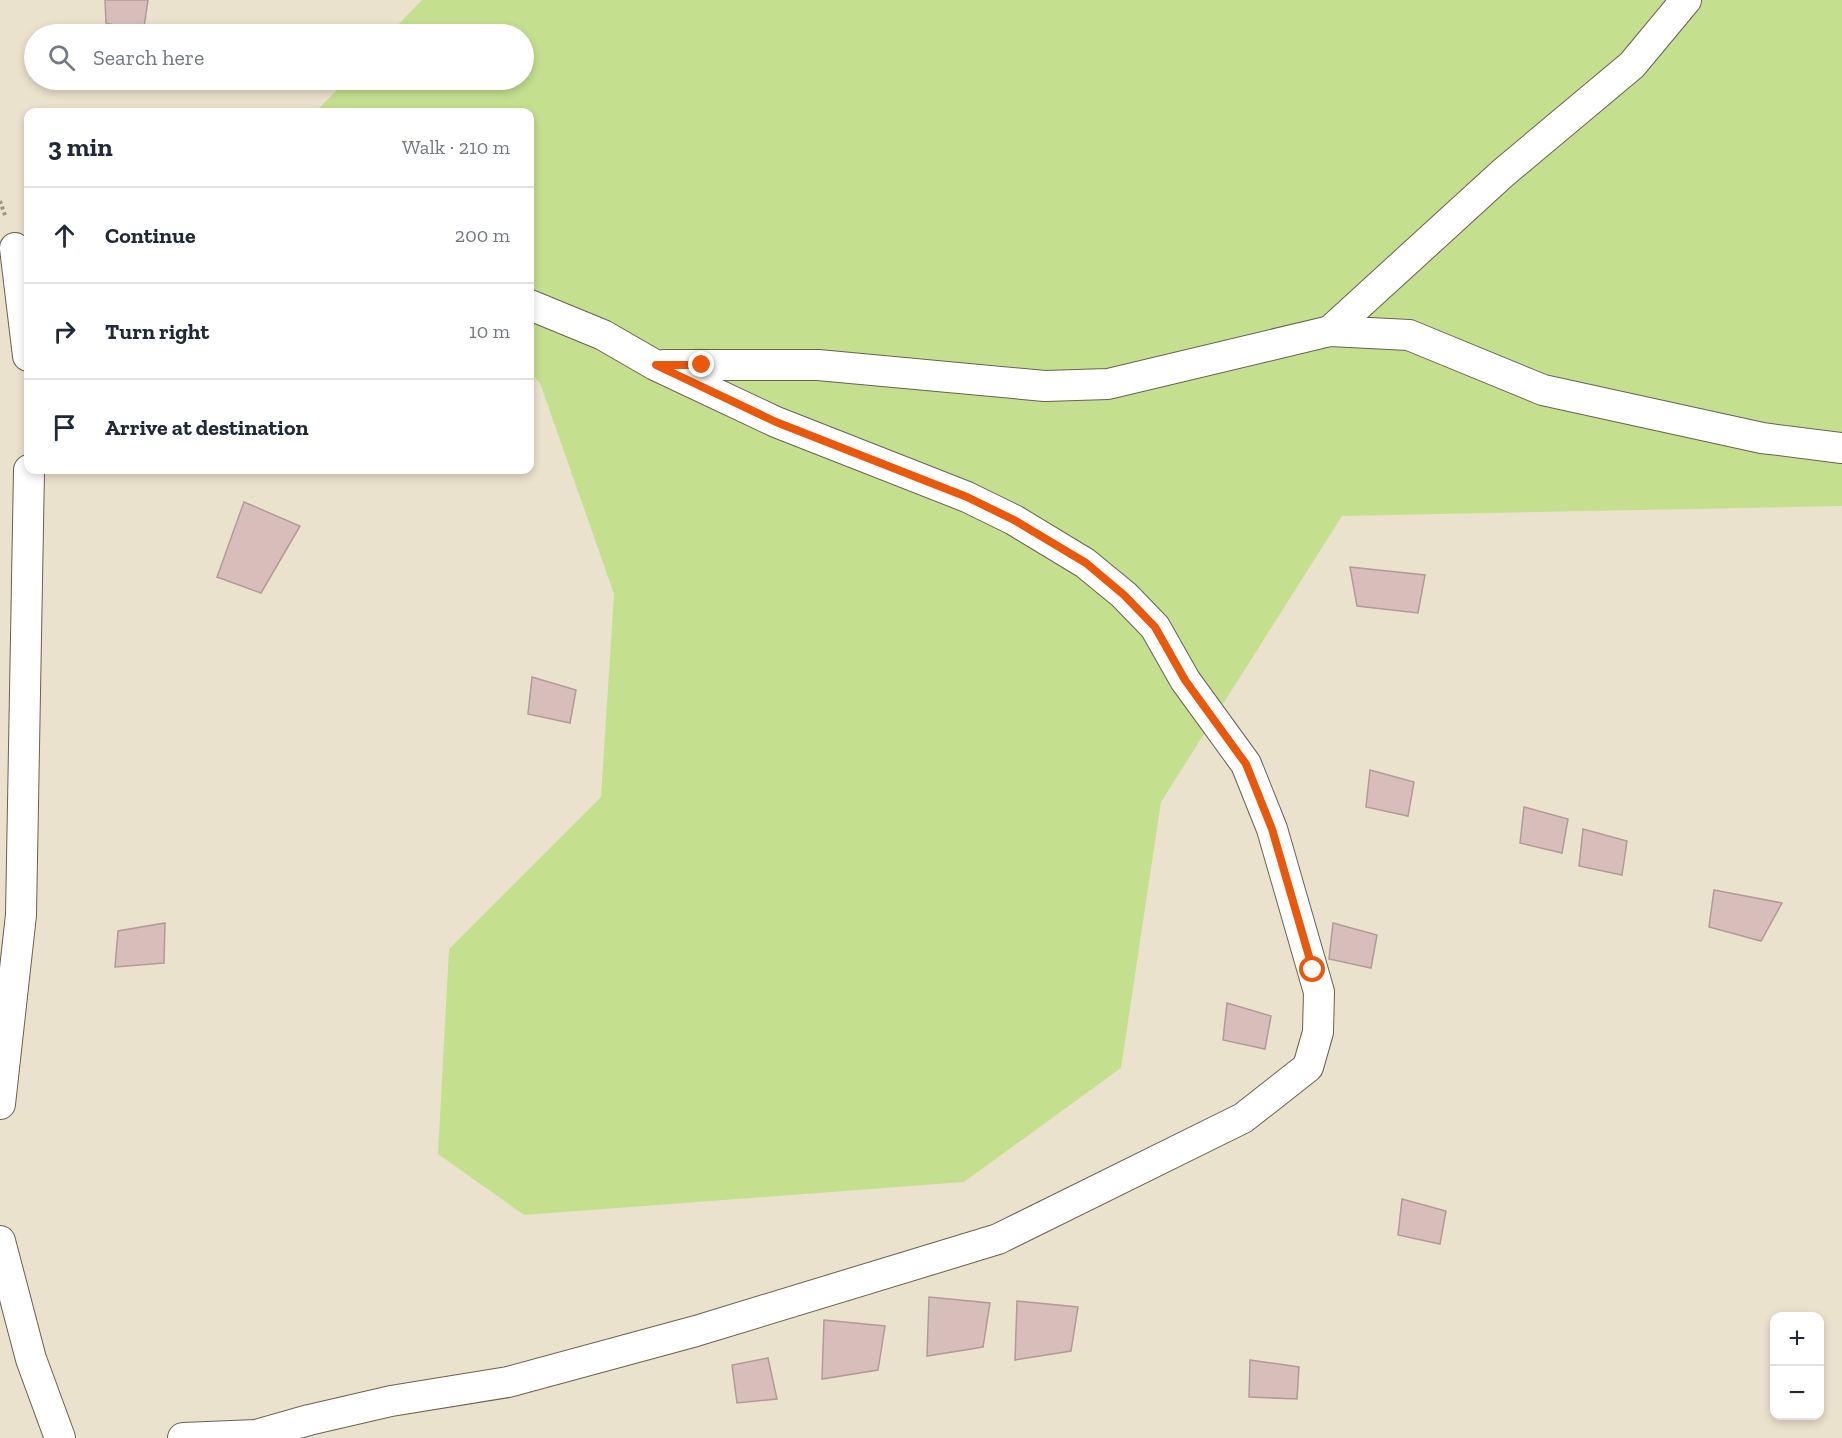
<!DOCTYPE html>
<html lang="en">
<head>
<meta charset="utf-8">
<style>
	:root { --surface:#fff; --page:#f2f2f3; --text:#1f2937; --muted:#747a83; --line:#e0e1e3 }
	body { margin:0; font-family:"Zilla Slab",serif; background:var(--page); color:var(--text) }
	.controls { position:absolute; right:18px; bottom:18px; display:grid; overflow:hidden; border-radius:12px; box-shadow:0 3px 9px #0003 }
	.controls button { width:54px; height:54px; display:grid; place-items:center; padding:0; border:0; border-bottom:2px solid var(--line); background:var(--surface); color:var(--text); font:30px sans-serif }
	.stop { position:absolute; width:18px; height:18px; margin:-14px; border:4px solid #ea580c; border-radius:50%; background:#fff }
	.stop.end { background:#ea580c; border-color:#fff; box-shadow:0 2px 6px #0008 }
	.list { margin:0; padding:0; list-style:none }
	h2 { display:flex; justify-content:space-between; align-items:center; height:78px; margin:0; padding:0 24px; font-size:26px }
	h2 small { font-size:20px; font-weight:400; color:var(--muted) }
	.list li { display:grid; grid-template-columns:39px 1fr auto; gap:18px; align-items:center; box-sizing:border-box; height:96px; padding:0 24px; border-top:2px solid var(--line) }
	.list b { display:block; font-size:22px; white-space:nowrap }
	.list em { font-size:20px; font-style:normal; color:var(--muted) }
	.icon { flex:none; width:33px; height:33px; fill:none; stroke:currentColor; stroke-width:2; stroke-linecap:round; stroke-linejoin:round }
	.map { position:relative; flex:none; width:1842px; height:1438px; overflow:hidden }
	.search { position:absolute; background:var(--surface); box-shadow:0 3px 9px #0003; left:24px; top:24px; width:510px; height:66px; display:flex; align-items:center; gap:15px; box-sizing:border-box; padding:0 21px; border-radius:33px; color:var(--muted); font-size:22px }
	.panel { position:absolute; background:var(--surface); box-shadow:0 3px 9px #0003; left:24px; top:108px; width:510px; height:366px; border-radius:12px }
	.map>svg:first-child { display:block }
</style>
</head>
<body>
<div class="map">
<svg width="1842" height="1438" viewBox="0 0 1842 1438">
	<rect width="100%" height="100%" fill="#ebe2cd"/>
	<path fill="#c4e08e" d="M422,0H1842V506L1342,516L1161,802L1121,1068L964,1182L524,1215L438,1154L449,949L601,797L614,594L540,383L530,373V112H315L347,80H524V34H389Z"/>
	<path fill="#d7bebb" stroke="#b29a97" stroke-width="1.5" d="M105,0H148L143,34L106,23Z
		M244,502L300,526L261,593L217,577Z
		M1350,567L1425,575L1418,613L1357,606Z
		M532,677L576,690L570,723L528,714Z
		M1370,770L1414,782L1408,816L1366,807Z
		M1524,807L1568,819L1562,853L1520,843Z
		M1583,829L1627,841L1622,875L1579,866Z
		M1714,890L1782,903L1761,941L1709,927Z
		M165,923L164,963L115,967L118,931Z
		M1333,923L1377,935L1371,968L1329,959Z
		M1227,1003L1271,1016L1265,1049L1223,1040Z
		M1402,1199L1446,1211L1440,1244L1398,1235Z
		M929,1297L990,1303L983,1347L927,1356Z
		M1017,1301L1078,1307L1071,1351L1015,1360Z
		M824,1320L885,1326L878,1370L822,1379Z
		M768,1358L777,1399L737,1403L732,1365Z
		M1250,1360L1299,1367L1297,1399L1249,1397Z"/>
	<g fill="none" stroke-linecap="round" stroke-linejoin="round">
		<g stroke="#6a6250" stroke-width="32">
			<path id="minor" d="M15,248L28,356
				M1330,331L1503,173L1632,65L1686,0
				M664,365H818L1045,386L1108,384L1330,331L1409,335L1543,390L1762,438L1842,448
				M0,1104L21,915L29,470
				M0,1241L31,1359L60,1438
				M183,1438L256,1435L309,1420L391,1401L508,1382L696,1331L998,1239L1243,1118L1308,1067L1318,1032L1319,992L1272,829L1246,764L1185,680L1155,627L1124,595L1085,563L1014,520L967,497L776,422L655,365L603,335L530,305"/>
		</g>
		<path stroke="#9c9585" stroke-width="4" stroke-dasharray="3 3" stroke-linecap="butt" d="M0,201L6,218"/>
		<use href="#minor" stroke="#fff" stroke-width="30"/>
	</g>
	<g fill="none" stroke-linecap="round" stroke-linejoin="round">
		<path stroke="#ea580c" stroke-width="8" d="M702,365H656L776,422L967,497L1014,520L1086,563L1124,595L1155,627L1185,680L1246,764L1272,829L1313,970"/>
	</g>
</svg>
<div class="controls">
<button>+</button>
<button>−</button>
</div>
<div class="stop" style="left:1313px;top:970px"></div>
<div class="stop end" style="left:702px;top:365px"></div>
<div class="search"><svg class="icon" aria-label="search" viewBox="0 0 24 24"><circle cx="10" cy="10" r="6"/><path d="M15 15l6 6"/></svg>Search here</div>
<section class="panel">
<h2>3 min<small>Walk · 210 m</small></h2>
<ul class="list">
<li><svg class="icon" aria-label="ahead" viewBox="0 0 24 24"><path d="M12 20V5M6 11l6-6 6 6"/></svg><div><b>Continue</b></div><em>200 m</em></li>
<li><svg class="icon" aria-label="right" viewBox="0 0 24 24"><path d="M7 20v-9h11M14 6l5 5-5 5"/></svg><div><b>Turn right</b></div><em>10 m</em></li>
<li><svg class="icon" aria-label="arrive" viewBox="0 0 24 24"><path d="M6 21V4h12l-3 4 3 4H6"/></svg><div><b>Arrive at destination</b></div></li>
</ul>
</section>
</div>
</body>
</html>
